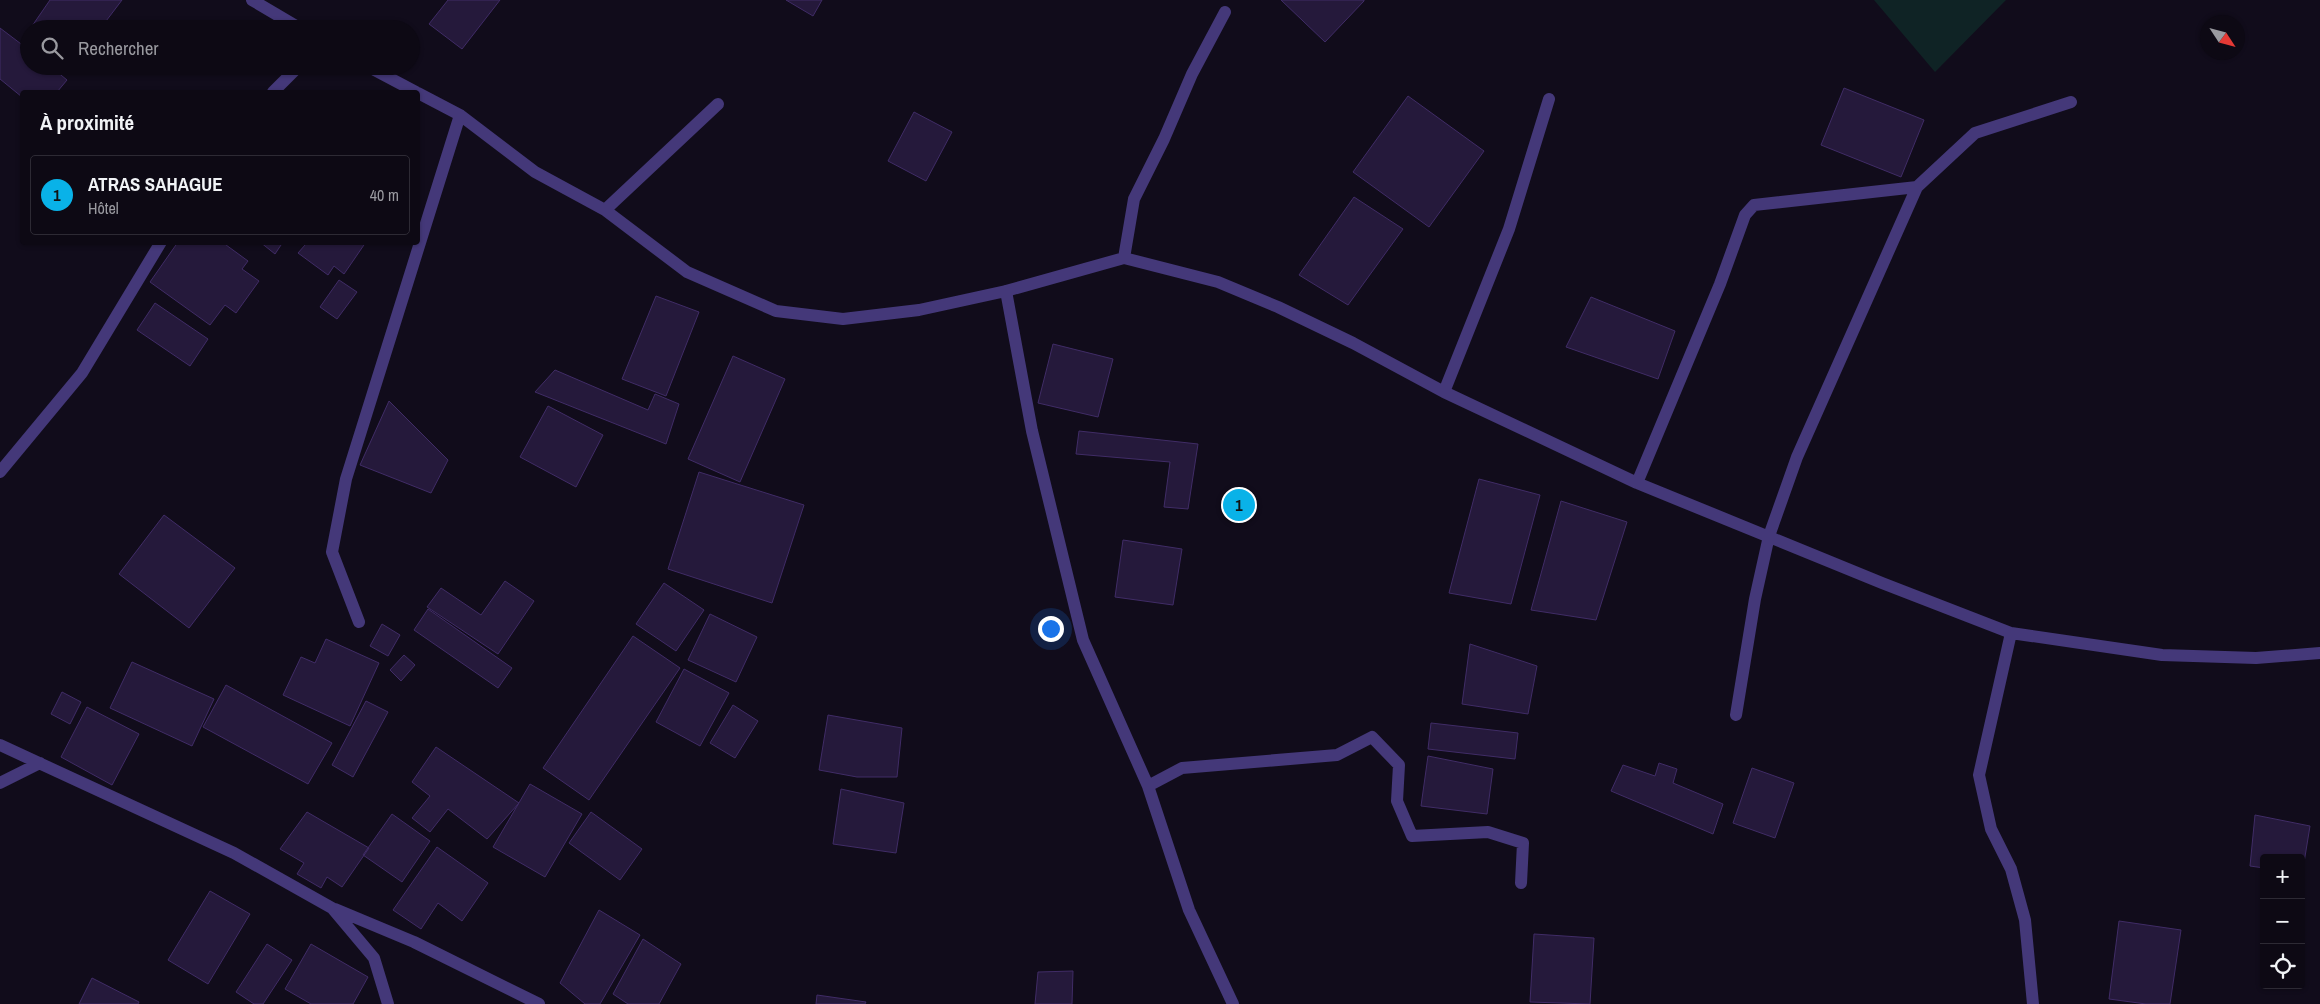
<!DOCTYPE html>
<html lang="fr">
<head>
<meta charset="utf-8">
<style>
	:root { --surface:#0d0914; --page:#1b1722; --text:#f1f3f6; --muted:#9a9aa0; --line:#2d2a34; --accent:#09b2e8 }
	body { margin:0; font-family:"Archivo Narrow",sans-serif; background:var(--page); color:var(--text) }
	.controls { position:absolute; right:15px; bottom:15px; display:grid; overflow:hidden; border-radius:5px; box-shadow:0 1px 4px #0004 }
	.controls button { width:45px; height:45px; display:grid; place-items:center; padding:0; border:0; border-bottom:1px solid var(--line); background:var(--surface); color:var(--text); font:25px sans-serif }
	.compass { position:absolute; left:2200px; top:15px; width:45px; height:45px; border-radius:50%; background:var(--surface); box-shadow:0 1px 4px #0004; rotate:126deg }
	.you { position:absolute; left:1050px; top:628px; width:18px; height:18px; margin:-12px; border:4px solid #fff; border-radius:50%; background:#1a73e8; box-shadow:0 0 0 8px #1a73e833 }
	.badge { display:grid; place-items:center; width:32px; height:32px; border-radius:50%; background:var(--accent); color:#111; font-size:16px; font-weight:700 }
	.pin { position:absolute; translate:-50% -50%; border:2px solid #fff; box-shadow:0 1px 5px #0006 }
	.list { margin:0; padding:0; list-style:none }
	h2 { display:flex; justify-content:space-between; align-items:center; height:65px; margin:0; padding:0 20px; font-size:21px }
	h2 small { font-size:16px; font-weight:400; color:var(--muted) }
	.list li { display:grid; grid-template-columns:32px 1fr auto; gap:15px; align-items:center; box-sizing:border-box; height:80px; margin:0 10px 10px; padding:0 10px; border:1px solid var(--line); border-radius:5px }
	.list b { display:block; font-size:19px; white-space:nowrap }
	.list p { margin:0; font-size:16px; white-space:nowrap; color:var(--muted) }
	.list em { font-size:16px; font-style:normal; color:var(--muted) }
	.icon { flex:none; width:28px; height:28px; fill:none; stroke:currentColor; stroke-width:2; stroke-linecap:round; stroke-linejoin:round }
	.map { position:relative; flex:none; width:2320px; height:1004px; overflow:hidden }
	.search { position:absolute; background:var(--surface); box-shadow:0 1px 4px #0004; left:20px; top:20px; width:400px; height:55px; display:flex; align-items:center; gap:12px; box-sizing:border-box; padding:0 18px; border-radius:28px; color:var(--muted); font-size:19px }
	.panel { position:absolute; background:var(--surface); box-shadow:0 1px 4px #0004; left:20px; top:90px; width:400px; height:155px; border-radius:5px }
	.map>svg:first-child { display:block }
</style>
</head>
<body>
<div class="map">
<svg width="2320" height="1004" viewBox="0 0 2320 1004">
	<rect width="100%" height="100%" fill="#110c1b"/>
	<path fill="#0f2325" d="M1874,0H2006L1935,72Z"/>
	<path fill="#25193b" stroke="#402c66" d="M50,0H122L100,29H30Z
		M448,0H500L462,49L429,24Z
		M786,0H822L813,16Z
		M1281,0H1364V1L1325,42Z
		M0,28L29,50V66H50L67,80L57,92H22V97L0,79Z
		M1844,88L1924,120L1901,177L1821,145Z
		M1408,96L1484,151L1429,227L1353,172Z
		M914,112L952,132L926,181L888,161Z
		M1354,197L1403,229L1348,305L1299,275Z
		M178,242H222L248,261L242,269L259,281L236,313L225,305L210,325L150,282Z
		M260,242H283L275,254Z
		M301,242H366L344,274L334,266L328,275L298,253L305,245Z
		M339,280L357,292L337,319L320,307Z
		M656,296L699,312L666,396L622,379Z
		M1591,297L1675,331L1658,379L1566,347Z
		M155,303L208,339L190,366L137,330Z
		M1053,344L1113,359L1098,417L1038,403Z
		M733,356L785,379L740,482L688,459Z
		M555,370L648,410L655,394L679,404L666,444L535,392Z
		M389,401L448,460L431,493L360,465Z
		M548,406L603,435L576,487L520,457Z
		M1079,431L1198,444L1188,509L1164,507L1170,462L1076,454Z
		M699,472L804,505L772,603L668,569Z
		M1479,479L1540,495L1511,604L1449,593Z
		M1561,501L1627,522L1596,620L1531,610Z
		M164,515L235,568L189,628L119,574Z
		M1123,540L1182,549L1173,605L1115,597Z
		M505,581L534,601L498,654L427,607L441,588L481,615Z
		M664,583L704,610L676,651L636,624Z
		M428,609L512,668L498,688L414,630Z
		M710,614L757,637L736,682L688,660Z
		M382,624L400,635L388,656L370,646Z
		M633,636L680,668L589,800L543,768Z
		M326,639L379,663L350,726L283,695L301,657L315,663Z
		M1470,644L1537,666L1528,714L1462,704Z
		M404,655L415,665L401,681L390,670Z
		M132,662L214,699L192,746L110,708Z
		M684,669L729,693L700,746L656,722Z
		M226,685L332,743L308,784L203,727Z
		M62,692L81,702L70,724L51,714Z
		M366,701L388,712L353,777L332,765Z
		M733,705L758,721L735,758L710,743Z
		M87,707L139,734L112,785L61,757Z
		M828,715L902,728L897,777H857L819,770Z
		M1431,723L1518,733L1515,759L1428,749Z
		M436,747L519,803L487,839L448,809L430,832L412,818L430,796L412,782Z
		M1428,756L1493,769L1487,814L1421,806Z
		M1659,763L1677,769L1673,783L1723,804L1713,834L1611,791L1623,765L1655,776Z
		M1752,768L1794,783L1775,838L1733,823Z
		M530,784L582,814L545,877L493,847Z
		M841,789L904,803L896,853L833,844Z
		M307,812L369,848L342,887L327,877L321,888L297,874L304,863L280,849Z
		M591,812L642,849L620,880L569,843Z
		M392,814L430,841L402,882L363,855Z
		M2255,815L2310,826L2302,875L2301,858H2264V868L2250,866Z
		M437,847L488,883L462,921L438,903L421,929L393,910Z
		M210,891L250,914L208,984L168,960Z
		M599,910L640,935L600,1004H585L560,983Z
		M2119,921L2181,930L2170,1004H2146L2109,999Z
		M1534,934L1594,938L1590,1004L1530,1002Z
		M643,939L681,964L659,1004H628L613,994Z
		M267,944L292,960L263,1004H254L236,992Z
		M311,944L368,977L353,1004H311L285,989Z
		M1073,971L1072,1004H1035L1038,972Z
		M92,978L139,1002L138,1004H79Z
		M817,995L866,1002L865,1004H816Z"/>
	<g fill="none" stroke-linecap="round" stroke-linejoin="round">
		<path stroke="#443879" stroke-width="12" d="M252,0L301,29
			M367,66L416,92
			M273,92L299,66
			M418,93L460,115L535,172L605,210L687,272L776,311L843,319L919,310L1006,291L1124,258L1218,282L1278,307L1353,343L1444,392L1637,483L1882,583L2011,633L2162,655L2256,658L2320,653
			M605,210L718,104
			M1124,258L1134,199L1164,139L1192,74L1225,12
			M1006,291L1032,431L1083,640L1148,786L1189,910L1233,1004
			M1444,392L1509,229L1549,99
			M0,472L82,373L161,242
			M1637,483L1720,284L1745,215L1754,205L1917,187
			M359,622L332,552L346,479L460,115
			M2011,633L1979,775L1991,829L2011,869L2025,920L2033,1004
			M1736,715L1755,599L1769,536L1797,457L1917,187L1975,133L2071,102
			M0,745L234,853L332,908L374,958L388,1004
			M0,783L40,763
			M1148,786L1182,768L1337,755L1372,737L1399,765L1397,801L1412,836L1488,832L1523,843L1521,883
			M335,909L414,942L539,1004"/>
	</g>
</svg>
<div class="controls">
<button>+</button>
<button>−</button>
<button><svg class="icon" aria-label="locate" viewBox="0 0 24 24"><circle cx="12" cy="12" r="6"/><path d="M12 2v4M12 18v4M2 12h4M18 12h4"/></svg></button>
</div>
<svg class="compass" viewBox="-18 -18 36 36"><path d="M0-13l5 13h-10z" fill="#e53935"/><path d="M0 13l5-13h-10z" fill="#9a9aa0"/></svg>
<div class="you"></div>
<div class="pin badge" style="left:1239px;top:505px">1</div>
<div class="search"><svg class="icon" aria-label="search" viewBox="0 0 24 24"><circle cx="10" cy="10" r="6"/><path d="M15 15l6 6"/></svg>Rechercher</div>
<section class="panel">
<h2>À proximité<small></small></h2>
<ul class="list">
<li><span class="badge">1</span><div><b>ATRAS SAHAGUE</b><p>Hôtel</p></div><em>40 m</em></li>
</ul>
</section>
</div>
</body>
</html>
